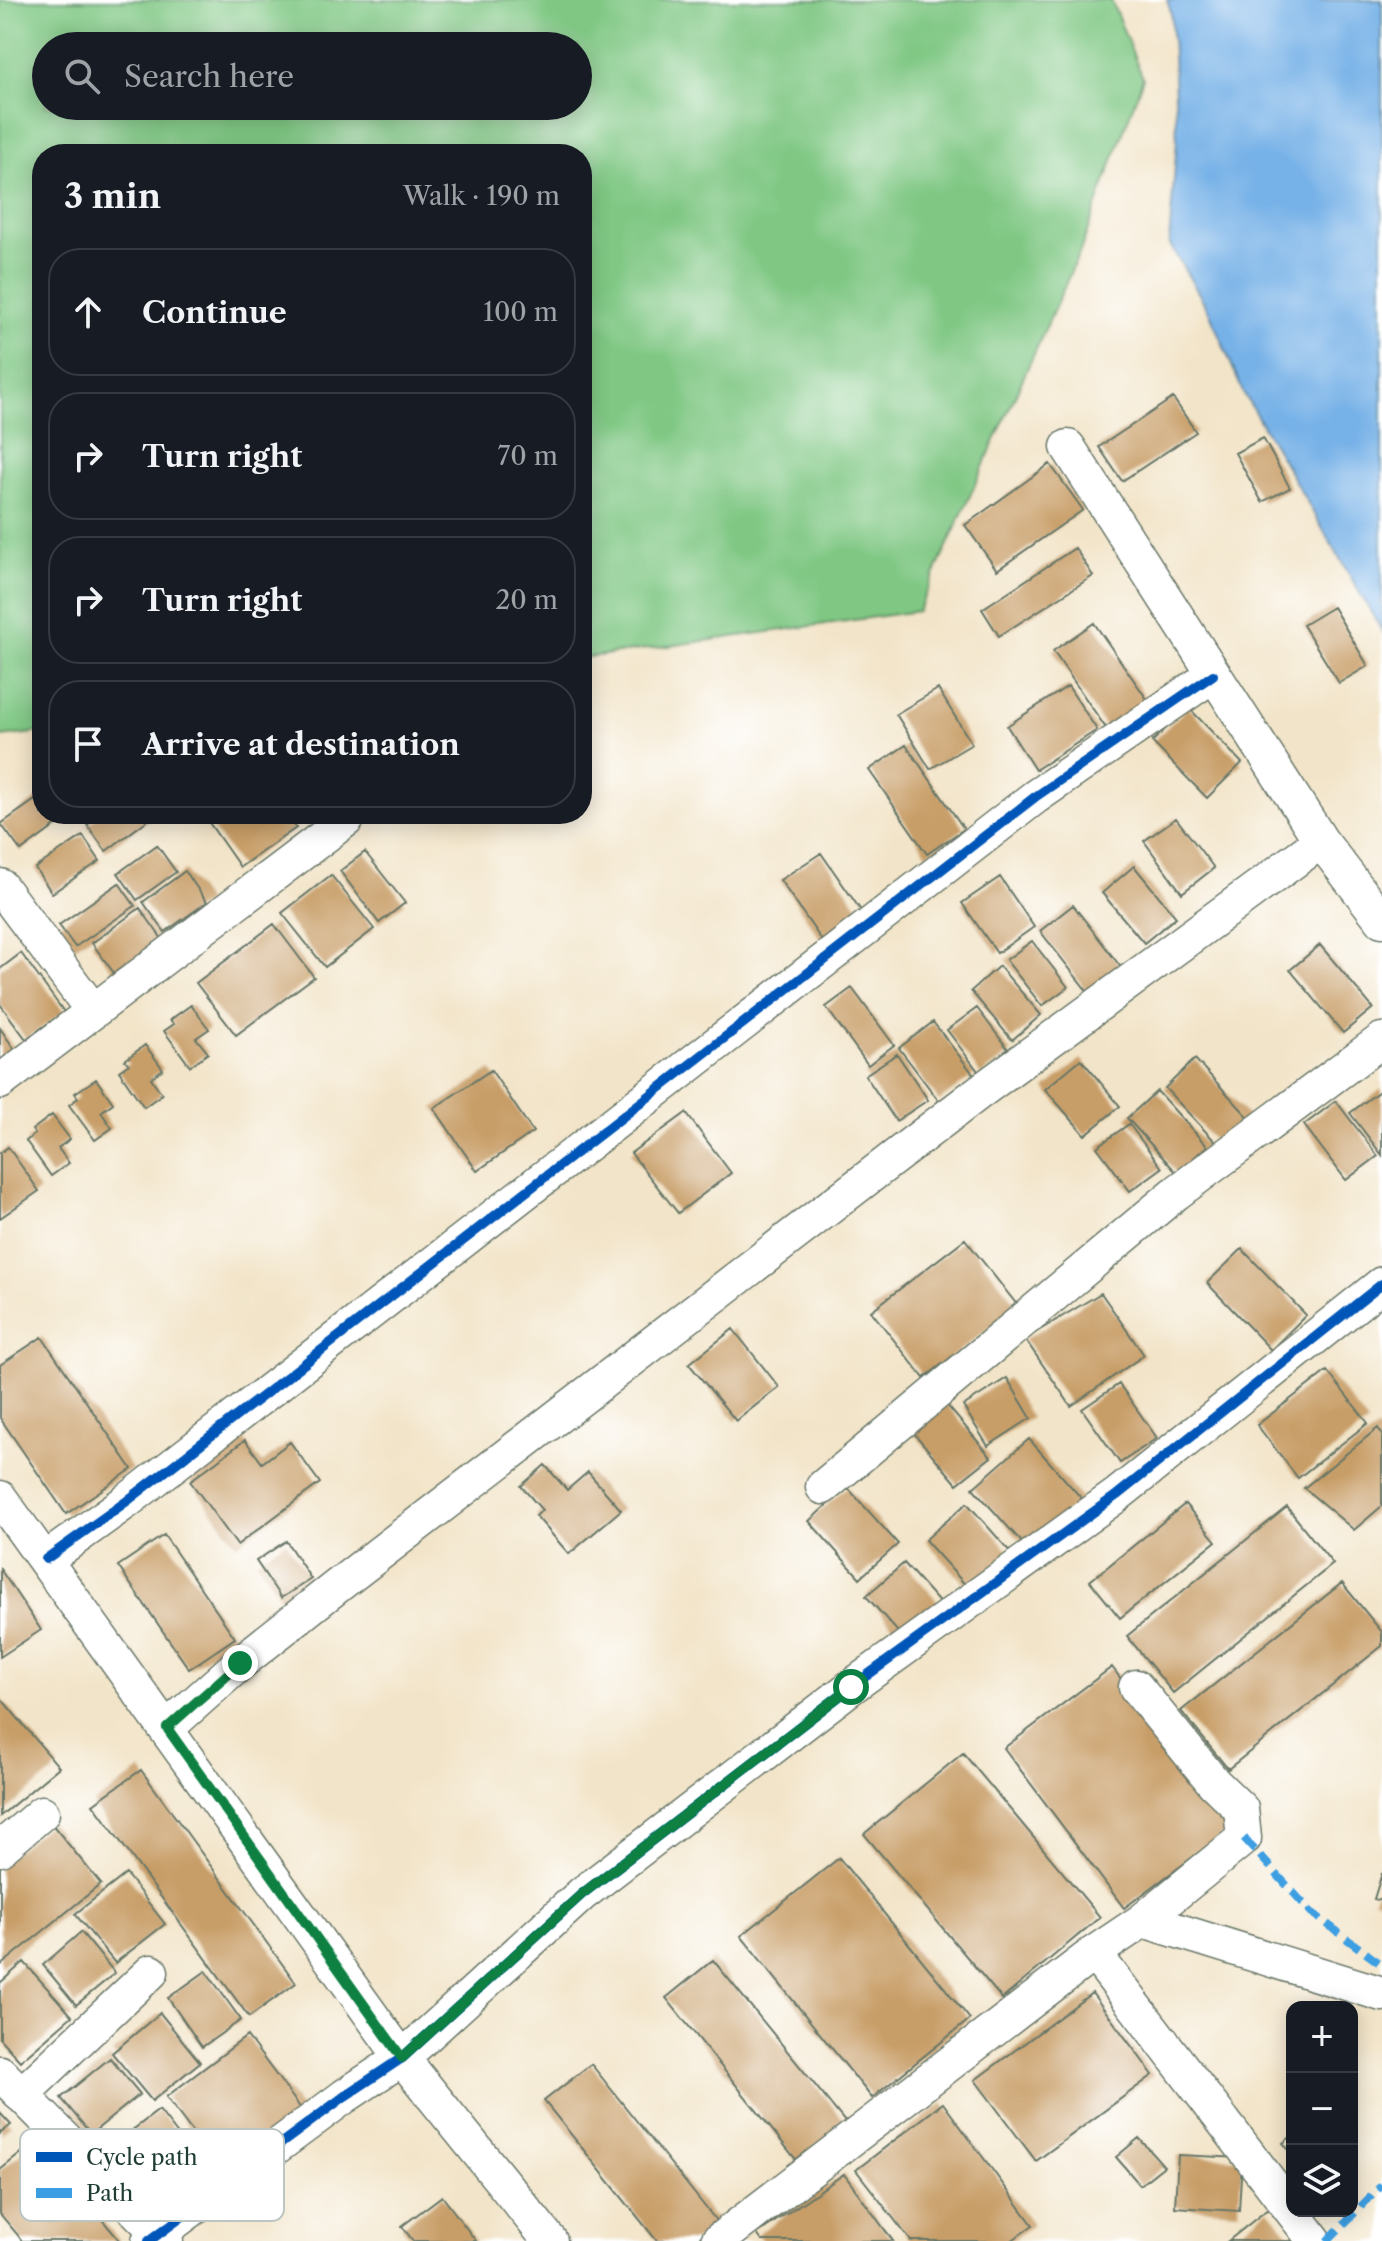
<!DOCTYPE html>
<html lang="en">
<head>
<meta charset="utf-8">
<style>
	:root { --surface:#171b24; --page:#242831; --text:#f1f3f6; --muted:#9ea1a6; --line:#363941 }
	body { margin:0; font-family:"Libre Caslon Text",serif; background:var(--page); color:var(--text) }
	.controls { position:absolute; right:24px; bottom:24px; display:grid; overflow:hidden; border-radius:16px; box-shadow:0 4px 20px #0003 }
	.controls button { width:72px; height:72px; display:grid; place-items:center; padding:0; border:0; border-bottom:2px solid var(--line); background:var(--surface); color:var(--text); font:40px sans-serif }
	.stop { position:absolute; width:24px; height:24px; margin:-18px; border:6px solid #0b8043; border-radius:50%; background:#fff }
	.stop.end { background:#0b8043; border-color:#fff; box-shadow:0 2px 8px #0008 }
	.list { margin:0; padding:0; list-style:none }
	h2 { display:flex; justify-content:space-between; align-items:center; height:104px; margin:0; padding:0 32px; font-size:34px }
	h2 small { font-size:26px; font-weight:400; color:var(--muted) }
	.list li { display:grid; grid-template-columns:52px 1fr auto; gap:24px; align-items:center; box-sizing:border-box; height:128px; margin:0 16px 16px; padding:0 16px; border:2px solid var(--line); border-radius:32px }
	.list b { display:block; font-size:30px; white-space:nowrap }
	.list em { font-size:26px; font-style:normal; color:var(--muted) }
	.icon { flex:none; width:44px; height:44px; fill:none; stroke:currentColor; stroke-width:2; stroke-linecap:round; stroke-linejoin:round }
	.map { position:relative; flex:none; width:1382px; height:2241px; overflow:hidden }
	.search { position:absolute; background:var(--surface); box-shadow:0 4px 20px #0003; left:32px; top:32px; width:560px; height:88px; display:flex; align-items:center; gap:20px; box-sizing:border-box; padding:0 28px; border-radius:44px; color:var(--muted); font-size:30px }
	.panel { position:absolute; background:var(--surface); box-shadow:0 4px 20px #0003; left:32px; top:144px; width:560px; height:680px; border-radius:32px }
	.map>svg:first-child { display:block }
</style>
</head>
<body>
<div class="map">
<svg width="1382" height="2241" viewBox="0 0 1382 2241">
	<rect width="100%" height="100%" fill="#fff"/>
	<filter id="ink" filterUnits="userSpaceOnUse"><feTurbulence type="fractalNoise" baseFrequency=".0125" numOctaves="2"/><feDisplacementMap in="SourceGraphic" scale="16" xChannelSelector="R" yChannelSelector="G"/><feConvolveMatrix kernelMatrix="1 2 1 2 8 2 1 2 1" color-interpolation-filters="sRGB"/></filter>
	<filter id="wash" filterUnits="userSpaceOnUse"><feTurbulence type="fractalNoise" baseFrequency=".006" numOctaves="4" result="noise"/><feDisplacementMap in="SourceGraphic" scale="32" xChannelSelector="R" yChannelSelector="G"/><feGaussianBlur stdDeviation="1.8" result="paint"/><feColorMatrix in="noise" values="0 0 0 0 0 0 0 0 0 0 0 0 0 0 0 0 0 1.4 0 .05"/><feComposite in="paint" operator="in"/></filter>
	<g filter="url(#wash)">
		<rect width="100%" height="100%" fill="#f2e4c8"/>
		<path fill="#7fc783" stroke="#4f825c" stroke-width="2" fill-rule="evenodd" d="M0,0H1111L1143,78L1079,254L918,611L582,658V154H42V732L0,737ZM46,46H578V106H46Z"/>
		<path fill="#76b1e7" stroke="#4a778e" stroke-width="2" d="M1167,0H1382V631L1243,392L1209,311L1169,243L1177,140L1171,13Z"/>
		<g id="blocks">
			<path fill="#c89e68" d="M1173,398L1196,432L1122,481L1099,447Z
				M1263,438L1290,488L1262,502L1235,453Z
				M1050,464L1083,510L997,570L965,525Z
				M1075,548L1093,576L999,636L982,609Z
				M1333,607L1368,666L1339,683L1303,625Z
				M1094,623L1149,702L1108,731L1053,651Z
				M1068,686L1097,730L1035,770L1007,726Z
				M938,689L972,744L930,769L896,714Z
				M1188,707L1242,763L1207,798L1152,742Z
				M906,745L964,829L927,854L869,770Z
				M42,795V814L69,816L21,851L1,824Z
				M101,814H156L106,851L87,825Z
				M203,814H287L296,828L240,867Z
				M1176,818L1214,868L1182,893L1144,841Z
				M83,836L100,861L52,893L35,868Z
				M157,845L176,872L137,900L118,873Z
				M365,852L405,903L379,923L340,871Z
				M821,853L866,918L825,945L780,880Z
				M1134,866L1176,917L1144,943L1102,893Z
				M185,871L207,902L165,932L143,902Z
				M331,875L374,929L325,967L282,913Z
				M1000,877L1034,927L997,953L962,903Z
				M119,883L135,906L75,947L59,925Z
				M1073,905L1123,970L1091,996L1040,931Z
				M140,908L162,939L114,973L92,943Z
				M274,924L314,977L236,1035L196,983Z
				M1032,941L1068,987L1042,1006L1006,960Z
				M1320,945L1373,1008L1343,1033L1290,970Z
				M21,953L64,1012L26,1039L0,1004V969Z
				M999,966L1041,1015L1012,1040L971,991Z
				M852,988L894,1045L868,1065L826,1007Z
				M191,1005L209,1029L196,1038L208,1053L190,1066L164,1031L174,1024L170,1020Z
				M977,1008L1011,1053L981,1075L947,1030Z
				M933,1022L974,1075L939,1101L899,1048Z
				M0,1028L15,1050L0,1061Z
				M145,1045L163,1069L151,1078L162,1094L144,1107L119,1071L129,1064L125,1060Z
				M897,1054L928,1100L896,1121L865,1075Z
				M1081,1059L1120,1106L1085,1135L1045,1089Z
				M1195,1059L1253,1122L1223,1150L1165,1088Z
				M491,1070L533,1132L477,1171L434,1108Z
				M96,1079L113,1103L101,1112L112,1128L95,1140L69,1105L78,1098L75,1093Z
				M1382,1089V1155L1350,1113Z
				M1157,1091L1207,1146L1177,1173L1127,1118Z
				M1336,1101L1378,1156L1346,1180L1304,1125Z
				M686,1113L731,1173L678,1213L631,1153Z
				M52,1115L70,1139L58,1148L69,1163L51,1176L26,1141L35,1134L32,1130Z
				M1129,1124L1162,1168L1130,1191L1097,1147Z
				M8,1147L39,1191L0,1218V1153Z
				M965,1239L1018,1306L924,1378L871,1311Z
				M1242,1249L1306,1315L1271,1350L1207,1283Z
				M1101,1293L1144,1355L1071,1406L1025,1339Z
				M733,1329L779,1387L736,1421L689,1364Z
				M42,1337L132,1469L66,1514L0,1418V1365Z
				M1327,1371L1368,1423L1298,1478L1257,1425Z
				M1007,1378L1031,1418L988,1446L963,1406Z
				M1119,1384L1157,1438L1120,1463L1082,1409Z
				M946,1404L991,1457L957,1484L913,1432Z
				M1378,1428L1382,1434V1506L1354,1530L1304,1488Z
				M1029,1439L1083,1500L1027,1548L973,1488Z
				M245,1440L262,1463L290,1442L320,1483L237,1545L190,1481Z
				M545,1465L567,1490L588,1472L621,1510L569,1554L536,1516L542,1510L521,1486Z
				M847,1487L898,1544L860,1578L809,1521Z
				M967,1503L1012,1554L970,1590L925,1540Z
				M1185,1504L1216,1541L1120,1618L1090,1581Z
				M1287,1507L1333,1564L1173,1693L1127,1636Z
				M164,1535L235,1638L189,1669L118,1566Z
				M286,1541L311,1579L281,1598L256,1561Z
				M904,1563L944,1608L906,1641L866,1596Z
				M0,1569L41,1630L0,1657Z
				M1342,1583L1382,1632V1646L1228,1769L1181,1711Z
				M1112,1667L1232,1828L1124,1908L1004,1748Z
				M0,1697L59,1767L0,1816Z
				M963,1753L1100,1917L1002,1999L864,1834Z
				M141,1770L296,1983L249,2017L93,1804Z
				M51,1823L101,1884L0,1966V1864Z
				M839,1858L970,2019L872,2098L741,1936Z
				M1382,1873V1901L1374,1899Z
				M126,1874L165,1924L115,1963L75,1914Z
				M81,1932L115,1973L76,2005L43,1965Z
				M713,1960L846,2123L798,2162L666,1998Z
				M24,1962L72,2016L20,2061L0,2039V1983Z
				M206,1971L241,2020L202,2047L168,1998Z
				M1092,1993L1153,2075L1036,2161L975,2080Z
				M160,2013L200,2062L152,2101L112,2053Z
				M247,2036L305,2114L225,2175L166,2097Z
				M110,2058L140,2094L91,2134L61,2098Z
				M591,2064L718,2223L695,2241H657L544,2101Z
				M943,2103L1033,2225L1011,2241H911L856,2170Z
				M159,2110L193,2154L149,2188L114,2144Z
				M0,2113L11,2125L0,2134Z
				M1292,2136V2154L1283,2143Z
				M1139,2138L1164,2166L1140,2185L1116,2157Z
				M38,2140L75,2187L120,2241H22L17,2234L0,2214V2170Z
				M1178,2155L1242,2158L1239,2211L1175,2207Z
				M844,2174L893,2241H762L757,2234Z
				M442,2196L476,2241H413L402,2226Z
				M1268,2209L1295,2241H1228Z"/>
		</g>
	</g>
	<g filter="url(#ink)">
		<use href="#blocks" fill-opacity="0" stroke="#697768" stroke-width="2"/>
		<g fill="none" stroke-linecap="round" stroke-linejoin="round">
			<g stroke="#697768" stroke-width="37">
				<path id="street" d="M1068,447L1321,841L1382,920
					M0,886L93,1011
					M0,1082L347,819
					M823,1487L1176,1193L1382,1040
					M0,1498L402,2058L550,2241
					M46,1559L127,1501L1035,797L1213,675
					M167,1728L240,1663L336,1587L978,1093L1321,841
					M0,1849L42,1813
					M1143,1920L1382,1994
					M1094,1953L1143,1920L1244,1838L1241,1809L1214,1783L1136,1687
					M0,2073L166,2241
					M21,2095L151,1972
					M149,2241L345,2096L402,2058L582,1894L851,1687L1117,1495L1382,1284
					M718,2241L1094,1953L1315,2241"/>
			</g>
			<use href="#street" stroke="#fff" stroke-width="34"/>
			<path stroke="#3c9ee2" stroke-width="8" stroke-dasharray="16 8" stroke-linecap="butt" d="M1244,1838L1311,1912L1382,1965
				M1327,2241L1382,2185"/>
			<g stroke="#fff" stroke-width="15">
				<path id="cycleway" d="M46,1559L127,1501L1035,797L1213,675
					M149,2241L345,2096L402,2058L582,1894L851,1687L1117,1495L1382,1284"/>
			</g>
			<use href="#cycleway" stroke="#0057b8" stroke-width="10"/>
		</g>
	</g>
	<g fill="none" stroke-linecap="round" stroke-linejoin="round" filter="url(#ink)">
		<path stroke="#0b8043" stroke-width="10" d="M240,1663L167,1728L402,2058L582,1894L851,1687"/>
	</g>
	<rect x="20" y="2129" width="264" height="92" rx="12" fill="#fff" stroke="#bcc5c2" stroke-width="2"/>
	<rect x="36" y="2152" width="36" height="10" fill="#0057b8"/>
	<rect x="36" y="2188" width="36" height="10" fill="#3c9ee2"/>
	<g font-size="22" fill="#1f3d34">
		<text x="86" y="2165">Cycle path</text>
		<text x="86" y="2201">Path</text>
	</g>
</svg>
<div class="controls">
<button>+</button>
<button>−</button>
<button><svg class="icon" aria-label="layers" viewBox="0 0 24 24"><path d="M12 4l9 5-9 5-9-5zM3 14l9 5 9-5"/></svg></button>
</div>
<div class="stop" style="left:851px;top:1687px"></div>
<div class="stop end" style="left:240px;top:1663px"></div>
<div class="search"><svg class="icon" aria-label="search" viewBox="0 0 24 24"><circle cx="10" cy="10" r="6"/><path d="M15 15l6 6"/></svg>Search here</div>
<section class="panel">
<h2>3 min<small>Walk · 190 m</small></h2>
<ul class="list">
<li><svg class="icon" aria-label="ahead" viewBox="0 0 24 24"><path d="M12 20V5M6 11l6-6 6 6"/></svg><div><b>Continue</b></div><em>100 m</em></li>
<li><svg class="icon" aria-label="right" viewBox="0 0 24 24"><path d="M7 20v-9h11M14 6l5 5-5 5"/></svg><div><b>Turn right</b></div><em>70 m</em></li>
<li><svg class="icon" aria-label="right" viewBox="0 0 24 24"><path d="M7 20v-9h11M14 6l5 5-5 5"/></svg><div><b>Turn right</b></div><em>20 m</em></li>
<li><svg class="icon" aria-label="arrive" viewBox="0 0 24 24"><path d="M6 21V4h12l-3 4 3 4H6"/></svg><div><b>Arrive at destination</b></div></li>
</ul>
</section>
</div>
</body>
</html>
